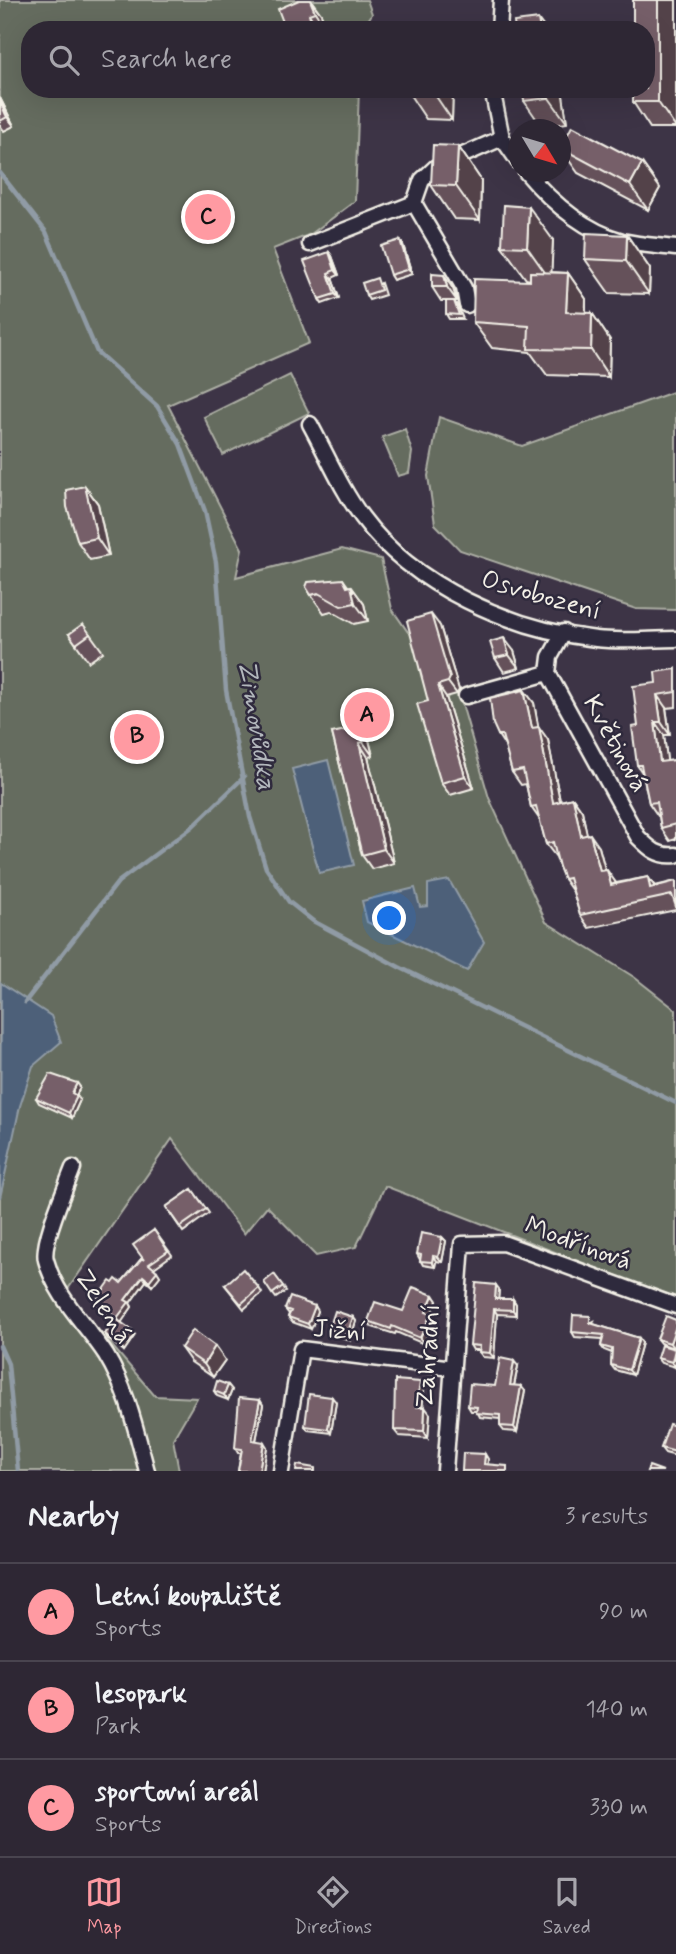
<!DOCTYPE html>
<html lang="en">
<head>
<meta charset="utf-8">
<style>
	:root { --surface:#2e2734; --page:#362f3c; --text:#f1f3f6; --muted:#a7a5ac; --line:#49444f; --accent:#ff9aa2 }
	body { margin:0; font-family:Mynerve,sans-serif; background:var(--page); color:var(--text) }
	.compass { position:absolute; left:508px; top:119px; width:63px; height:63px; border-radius:50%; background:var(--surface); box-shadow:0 7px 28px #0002; rotate:128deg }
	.you { position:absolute; left:390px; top:919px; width:24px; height:24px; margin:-18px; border:5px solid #fff; border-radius:50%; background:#1a73e8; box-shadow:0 0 0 10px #1a73e833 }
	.badge { display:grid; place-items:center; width:46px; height:46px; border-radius:50%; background:var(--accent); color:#111; font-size:23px; font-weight:700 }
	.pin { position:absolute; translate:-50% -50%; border:4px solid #fff; box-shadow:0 2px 7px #0006 }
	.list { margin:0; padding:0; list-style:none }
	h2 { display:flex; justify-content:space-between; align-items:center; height:91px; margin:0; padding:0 28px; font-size:30px }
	h2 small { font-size:23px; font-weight:400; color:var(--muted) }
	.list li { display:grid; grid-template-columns:46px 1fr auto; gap:21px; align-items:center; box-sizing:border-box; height:98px; padding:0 28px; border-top:2px solid var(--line) }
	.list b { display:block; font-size:26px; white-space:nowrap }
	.list p { margin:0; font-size:23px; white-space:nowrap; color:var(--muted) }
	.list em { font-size:23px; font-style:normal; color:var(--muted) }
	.icon { flex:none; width:38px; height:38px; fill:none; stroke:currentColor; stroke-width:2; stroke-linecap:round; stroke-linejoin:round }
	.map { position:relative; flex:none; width:676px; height:1471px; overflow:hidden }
	.search { position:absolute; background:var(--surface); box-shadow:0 7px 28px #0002; left:21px; right:21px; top:21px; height:77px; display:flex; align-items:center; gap:18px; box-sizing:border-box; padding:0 24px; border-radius:28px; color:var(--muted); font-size:26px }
	.sheet { height:385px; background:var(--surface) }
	nav { display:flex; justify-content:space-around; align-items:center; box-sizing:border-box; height:98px; border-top:2px solid var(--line); background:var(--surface); font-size:19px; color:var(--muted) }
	nav a { display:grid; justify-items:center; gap:4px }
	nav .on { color:var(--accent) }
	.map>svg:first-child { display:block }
</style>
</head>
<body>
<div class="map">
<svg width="676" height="1471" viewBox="0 0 676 1471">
	<rect width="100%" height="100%" fill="#3d3446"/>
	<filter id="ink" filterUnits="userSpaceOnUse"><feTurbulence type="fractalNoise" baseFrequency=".0143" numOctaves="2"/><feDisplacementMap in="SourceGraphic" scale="14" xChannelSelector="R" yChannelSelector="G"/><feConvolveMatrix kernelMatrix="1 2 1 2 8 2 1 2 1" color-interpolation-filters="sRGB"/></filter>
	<g filter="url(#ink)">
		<path fill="#656c5f" stroke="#acaea4" stroke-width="2" d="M0,0H367L372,14L362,30H30V89H359L355,201L311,234L273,249L309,343L168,405L242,549L236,577L342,549L381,559L392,609L408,632L439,624L489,798L546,922L634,977L676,1010V1299L385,1186L356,1247L316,1256L267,1206L244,1234L172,1139L66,1292L155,1396L197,1398L173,1439L179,1471H0Z
			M290,375L309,413L223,455L204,417Z
			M676,391V610L636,609L460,550L435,524L428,476L439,417L522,446Z
			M405,429L412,452L409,473L398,476L382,437Z"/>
		<path fill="#4e6179" stroke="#909ba5" stroke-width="2" d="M328,760L354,865L319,873L292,769Z
			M449,880L484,942L467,971L367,922L362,901L415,888L420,907L428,906V884Z
			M1,983L51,1016L61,1042L33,1066L20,1106L0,1198Z"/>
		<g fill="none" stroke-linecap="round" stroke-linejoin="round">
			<path stroke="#909ba5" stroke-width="4.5" d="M0,173L46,232L97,352L157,406L180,444L205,511L216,562L226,690L250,817L266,868L289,902L313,921L399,967L676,1103
				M25,1002L118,882L192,827L244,777
				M0,1346L8,1364L18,1471"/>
			<g stroke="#f4f1e8" stroke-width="19">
				<path id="street" d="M499,30L501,0
					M492,89L502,138L518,161
					M526,172C551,202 584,230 622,241C639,245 659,246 676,248
					M310,244L414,203
					M467,305L464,288L414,203L422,180L436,167L502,138
					M310,424C327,455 341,489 362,517C413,586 512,630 596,639C622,642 650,639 676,639
					M564,632L550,657L548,673L638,837C650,849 658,857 676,855
					M466,696L548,673
					M73,1168C66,1187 41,1243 46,1260C56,1298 86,1324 106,1355C128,1391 136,1431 147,1471
					M281,1471L301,1349L453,1368
					M445,1471L462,1244L503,1243L676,1306"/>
			</g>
			<use href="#street" stroke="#2f2a3d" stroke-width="14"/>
		</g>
		<path fill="#65515a" stroke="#f4f1e8" stroke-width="2" d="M299,0H311L321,14L327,30H286Z
			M676,0V128H650L633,102Z
			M406,89H453L452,120L426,119Z
			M523,89H562L567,123L542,127L524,101Z
			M0,98L14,126L4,131L0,125Z
			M458,146L481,180L480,220L454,219L431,185Z
			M561,149L642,163L660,188L648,210L578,173Z
			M627,235L650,269L649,294L609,293L585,259Z
			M400,240L403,245L412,274L393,280L390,275Z
			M553,240L551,272L568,273L586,299V313H592L610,340L609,377L547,375L530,352L492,348L473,322L530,281V280L526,279L502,246Z
			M329,252L332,256L339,275L332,278L339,298L322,304L319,299Z
			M432,274L453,289L457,301H454L457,305L463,319H449L446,314V301H441L432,287Z
			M381,283L385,295L369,300L366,295Z
			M85,486L98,504L109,556L90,560L78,542Z
			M351,586L364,604L368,621L354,624L331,611L324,613L311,595Z
			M440,626L459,690L457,694L446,697L474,788L450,795L441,783L428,701Z
			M69,634H90L103,652L89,662Z
			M514,651L519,668L504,672L495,658Z
			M676,669V707L666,708L670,735H664L667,761L676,760V839L670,841L661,828L659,816H658L649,803L643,774L637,765L638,726L656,683Z
			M524,690L534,703L538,727L548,740L560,801L573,798L582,811L587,835L599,847L605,870L616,883L648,877L655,886L676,881V910L589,928L580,915L573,892L564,879L556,857L546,844L540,820L531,807L526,784L521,785L512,772L505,746L498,735Z
			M332,733L369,740L373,756L368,757L394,863L372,869L362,855Z
			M77,1083L80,1087L76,1095L80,1100L72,1118L39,1103L36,1098Z
			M192,1189L209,1213L183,1232L166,1207Z
			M154,1230L172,1255L154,1268L160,1276L152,1286L146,1281L130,1303L132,1307L121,1322L135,1335L124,1351L108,1339L105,1334L115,1319L98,1307L95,1302L113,1283H121L142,1258Z
			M442,1237L446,1241L442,1262L436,1261L435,1267L423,1265L417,1254Z
			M274,1274L286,1291L276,1298L264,1282Z
			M225,1285L259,1288L262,1293L244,1309Z
			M499,1289L498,1299H513L516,1304V1315L497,1314L494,1358L483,1357L479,1352V1350H473L470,1345Z
			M433,1295L437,1301L431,1315L435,1320L424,1344L396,1332L395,1334L372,1327L368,1321L403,1311Z
			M315,1306L318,1311L311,1329L292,1322L288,1317L289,1314L285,1309Z
			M353,1317L356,1321L350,1340L332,1334L329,1329Z
			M676,1320V1340L673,1348L676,1350L675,1367L661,1363L657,1358L673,1348L660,1343L657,1339Z
			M594,1321L593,1324L639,1338L642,1343L633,1375L615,1370L611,1365L612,1353L604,1350L601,1346L602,1339L575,1337L572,1332Z
			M181,1348L225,1360L213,1377L191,1362Z
			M518,1366L514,1386L525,1391L517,1432L504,1431L500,1426V1419L480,1417L477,1411H471L468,1406L495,1386Z
			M420,1382L424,1388L422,1407L430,1414L428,1438L399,1436L394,1430Z
			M228,1385L232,1390L228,1400L217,1396L214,1391Z
			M260,1400L263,1405L256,1441L267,1447L263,1471H238L241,1453H238L235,1448Z
			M336,1402L331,1433L308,1430L305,1426Z
			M676,1426V1456L665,1453L661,1448Z"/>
		<path fill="#53424a" stroke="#f4f1e8" stroke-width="2" d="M310,0L321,14L327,30L315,12Z
			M658,0H676V128L658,102Z
			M309,14L319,30H318L311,21Z
			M538,19L546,30H540Z
			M431,89H453L452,120Z
			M548,89H562L567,123L549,98Z
			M0,98L14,126L7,117L0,102Z
			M458,146L481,180L480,220L456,186Z
			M642,163L660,188L648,210L630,185Z
			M529,207L553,240L551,281L527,247Z
			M627,235L650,269L649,294L626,261Z
			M400,240L403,245L412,274L409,269Z
			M329,252L332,256L339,275L335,270Z
			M328,273L332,278L339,298L335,294Z
			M568,273L586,299L585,339L566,312Z
			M444,275L453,289L457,301L447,287Z
			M592,313L610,340L609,377L591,350Z
			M85,486L98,504L109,556L97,538Z
			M343,579L353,593L351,586L364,604L368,621L355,603Z
			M431,614L440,626L459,690L457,694L448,682Z
			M504,638L514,651L519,668L509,655Z
			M438,685L446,697L474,788L465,776Z
			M524,690L534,703L541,741L532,728Z
			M657,695L666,708L670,735L661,722Z
			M655,722L664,735L669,775L660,762Z
			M359,727L369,740L373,756L363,742Z
			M539,727L548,740L563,816L553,803Z
			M359,743L368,757L394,863L384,849Z
			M573,798L582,811L590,849L581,836Z
			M590,834L599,847L609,884L600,871Z
			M607,870L616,883L611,885Z
			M648,877L657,890L650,888Z
			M77,1083L80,1087L75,1098L72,1093Z
			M77,1096L80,1100L72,1118L69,1113Z
			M442,1237L446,1241L442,1262L438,1257Z
			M433,1256L436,1261L435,1267L432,1262Z
			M157,1271L160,1276L152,1286L149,1281Z
			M143,1276L146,1281L130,1303L132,1307L121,1323L117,1318L125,1300Z
			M496,1285L499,1289L498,1303L495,1299Z
			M433,1295L437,1301L431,1315L435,1320L424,1344L420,1338L426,1312Z
			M513,1299L516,1304V1315L513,1310Z
			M315,1306L318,1311L311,1329L308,1324Z
			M494,1309L497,1314L494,1358L490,1353Z
			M353,1317L356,1321L350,1340L347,1335Z
			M676,1326V1340L673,1348L670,1343Z
			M132,1330L135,1335L124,1351L121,1346Z
			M639,1338L642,1343L633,1375L629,1370Z
			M215,1346L225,1360L213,1377L204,1364Z
			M675,1349L676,1363L675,1367L672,1362Z
			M514,1361L518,1366L513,1390L510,1385Z
			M420,1382L424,1388L422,1413L417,1407Z
			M228,1385L232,1390L228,1400L224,1395Z
			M521,1386L525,1391L517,1432L514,1427Z
			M332,1397L336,1402L331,1433L328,1429Z
			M260,1400L263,1405L255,1445L252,1440Z
			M425,1407L430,1414L428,1438L424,1431Z
			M264,1442L267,1447L263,1471H259Z
			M485,1454L488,1459L487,1469L484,1464Z"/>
		<path fill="#765e69" stroke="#f4f1e8" stroke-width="2" d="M299,0H310L315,12L309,14L311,21L290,30H286L278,9Z
			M633,0H658V102H633V89H646V30H633Z
			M538,19L540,30H515L514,22Z
			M523,89H548L549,98L524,101Z
			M0,102L7,117L0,121Z
			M572,126L642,163L630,185L561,148Z
			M433,145L458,146L456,186L431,185Z
			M504,205L529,207L527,247L502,246Z
			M586,233L627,235L626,261L585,259Z
			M400,240L409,269L390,275L381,246Z
			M329,252L335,270L328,273L335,294L319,299L304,261Z
			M530,272L568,273L566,312L592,313L591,350L528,349L529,326L473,322L474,279L530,281Z
			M432,274L444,275L447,287H432Z
			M377,278L381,290L366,295L362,283Z
			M446,301H454L459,315L446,314Z
			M85,486L97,538L78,542L67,507L66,490Z
			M343,579L347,587L351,586L355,603L341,606L318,593L311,595L306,587L308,582Z
			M431,614L450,678L448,682L438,685L465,776L441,783L417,704L428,701L407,621Z
			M83,624L90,634L76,644L69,634Z
			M504,638L509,655L495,658L490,642Z
			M676,669V692L657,695L661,722H655L660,762L676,760V824L661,828L657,802L649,803L641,765H637L632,727L638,726L633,686L656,683L655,672Z
			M524,690L532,728L539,727L553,803L573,798L581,836L590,834L600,871L607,870L611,885L648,877L650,888L676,881V907L672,895L580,915L569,878L564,879L559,867L553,842L546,844L536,806L531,807L523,770L512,772L502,735H498L493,724L490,698Z
			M359,727L363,742L359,743L384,849L362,855L332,733Z
			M50,1074L77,1083L72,1093L77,1096L69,1113L36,1098Z
			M192,1189L206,1209L180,1227L166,1207Z
			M154,1230L168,1251L149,1264L157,1271L149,1281L143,1276L125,1300L129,1302L117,1318L95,1302L110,1281L113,1283L116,1279L121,1283L142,1258L144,1260L133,1245Z
			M421,1233L442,1237L438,1257L433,1256L432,1262L420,1261L421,1255L417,1254Z
			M243,1269L259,1288L241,1304L225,1285Z
			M274,1274L283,1286L272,1294L264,1282Z
			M476,1283L496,1285L495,1299H513V1310L494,1309L490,1353L479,1352L480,1346L470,1345Z
			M413,1287L433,1295L426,1312L431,1314L420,1338L392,1326L391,1329L368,1321L375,1302L403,1311Z
			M290,1297L315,1306L308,1324L288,1317L291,1311L285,1309Z
			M335,1311L353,1317L347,1335L329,1329Z
			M573,1315L590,1316V1323L639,1338L629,1370L611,1365L612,1349L601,1346L604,1335L572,1332Z
			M666,1316L676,1320V1326L670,1343L657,1339Z
			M116,1319L132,1330L121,1346L105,1334Z
			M193,1330L215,1346L204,1364L181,1348Z
			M661,1345L675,1349L672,1362L657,1358Z
			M500,1358L514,1361L510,1385L521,1386L514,1427L500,1426V1415L476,1413L477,1407L468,1406L470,1384L495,1386Z
			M395,1380L420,1382L417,1407H425L424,1431L394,1430Z
			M217,1381L228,1385L224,1395L214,1391Z
			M309,1394L332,1397L328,1429L305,1426Z
			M239,1398L260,1400L252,1440L264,1442L259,1471H238L242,1449L235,1448Z
			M669,1424L676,1426V1452L661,1448Z
			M463,1453L485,1454L484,1464L507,1466V1471H462Z
			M297,1465L315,1468V1471H296Z
			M649,1466L663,1471H647Z"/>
	</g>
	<g text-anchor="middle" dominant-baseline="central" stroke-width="5" stroke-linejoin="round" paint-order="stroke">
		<g font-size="26" fill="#f4f1e8" stroke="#2f2a3d">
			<text transform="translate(541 596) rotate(16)">Osvobození</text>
			<text transform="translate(615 744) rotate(61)">Květinová</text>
			<text transform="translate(578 1244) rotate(20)">Modřínová</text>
			<text transform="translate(103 1307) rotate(57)">Zelená</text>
			<text transform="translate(340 1331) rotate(4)">Jižní</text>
			<text transform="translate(429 1356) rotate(-86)">Zahradní</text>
		</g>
		<g font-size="28" font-style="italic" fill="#b2b7bc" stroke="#2f2a3d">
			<text transform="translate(256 725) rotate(81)">Zimovůdka</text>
		</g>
	</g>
</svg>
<svg class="compass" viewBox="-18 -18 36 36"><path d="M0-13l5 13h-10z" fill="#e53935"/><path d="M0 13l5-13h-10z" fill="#a7a5ac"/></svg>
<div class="you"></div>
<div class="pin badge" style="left:367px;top:715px">A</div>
<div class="pin badge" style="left:137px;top:737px">B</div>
<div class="pin badge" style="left:208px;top:217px">C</div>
<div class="search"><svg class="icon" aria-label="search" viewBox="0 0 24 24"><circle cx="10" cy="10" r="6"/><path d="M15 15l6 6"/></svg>Search here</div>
</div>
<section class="sheet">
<h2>Nearby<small>3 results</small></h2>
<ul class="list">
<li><span class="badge">A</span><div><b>Letní koupaliště</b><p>Sports</p></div><em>90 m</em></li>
<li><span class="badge">B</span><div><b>lesopark</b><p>Park</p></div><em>140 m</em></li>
<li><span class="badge">C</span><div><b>sportovní areál</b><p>Sports</p></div><em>330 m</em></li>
</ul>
</section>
<nav>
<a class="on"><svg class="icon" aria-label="map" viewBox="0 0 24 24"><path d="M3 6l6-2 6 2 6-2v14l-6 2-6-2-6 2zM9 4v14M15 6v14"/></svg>Map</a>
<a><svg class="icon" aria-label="directions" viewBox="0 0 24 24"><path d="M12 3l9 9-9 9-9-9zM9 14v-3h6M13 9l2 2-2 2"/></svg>Directions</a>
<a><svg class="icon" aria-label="saved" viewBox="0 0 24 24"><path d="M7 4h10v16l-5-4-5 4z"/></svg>Saved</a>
</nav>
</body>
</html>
